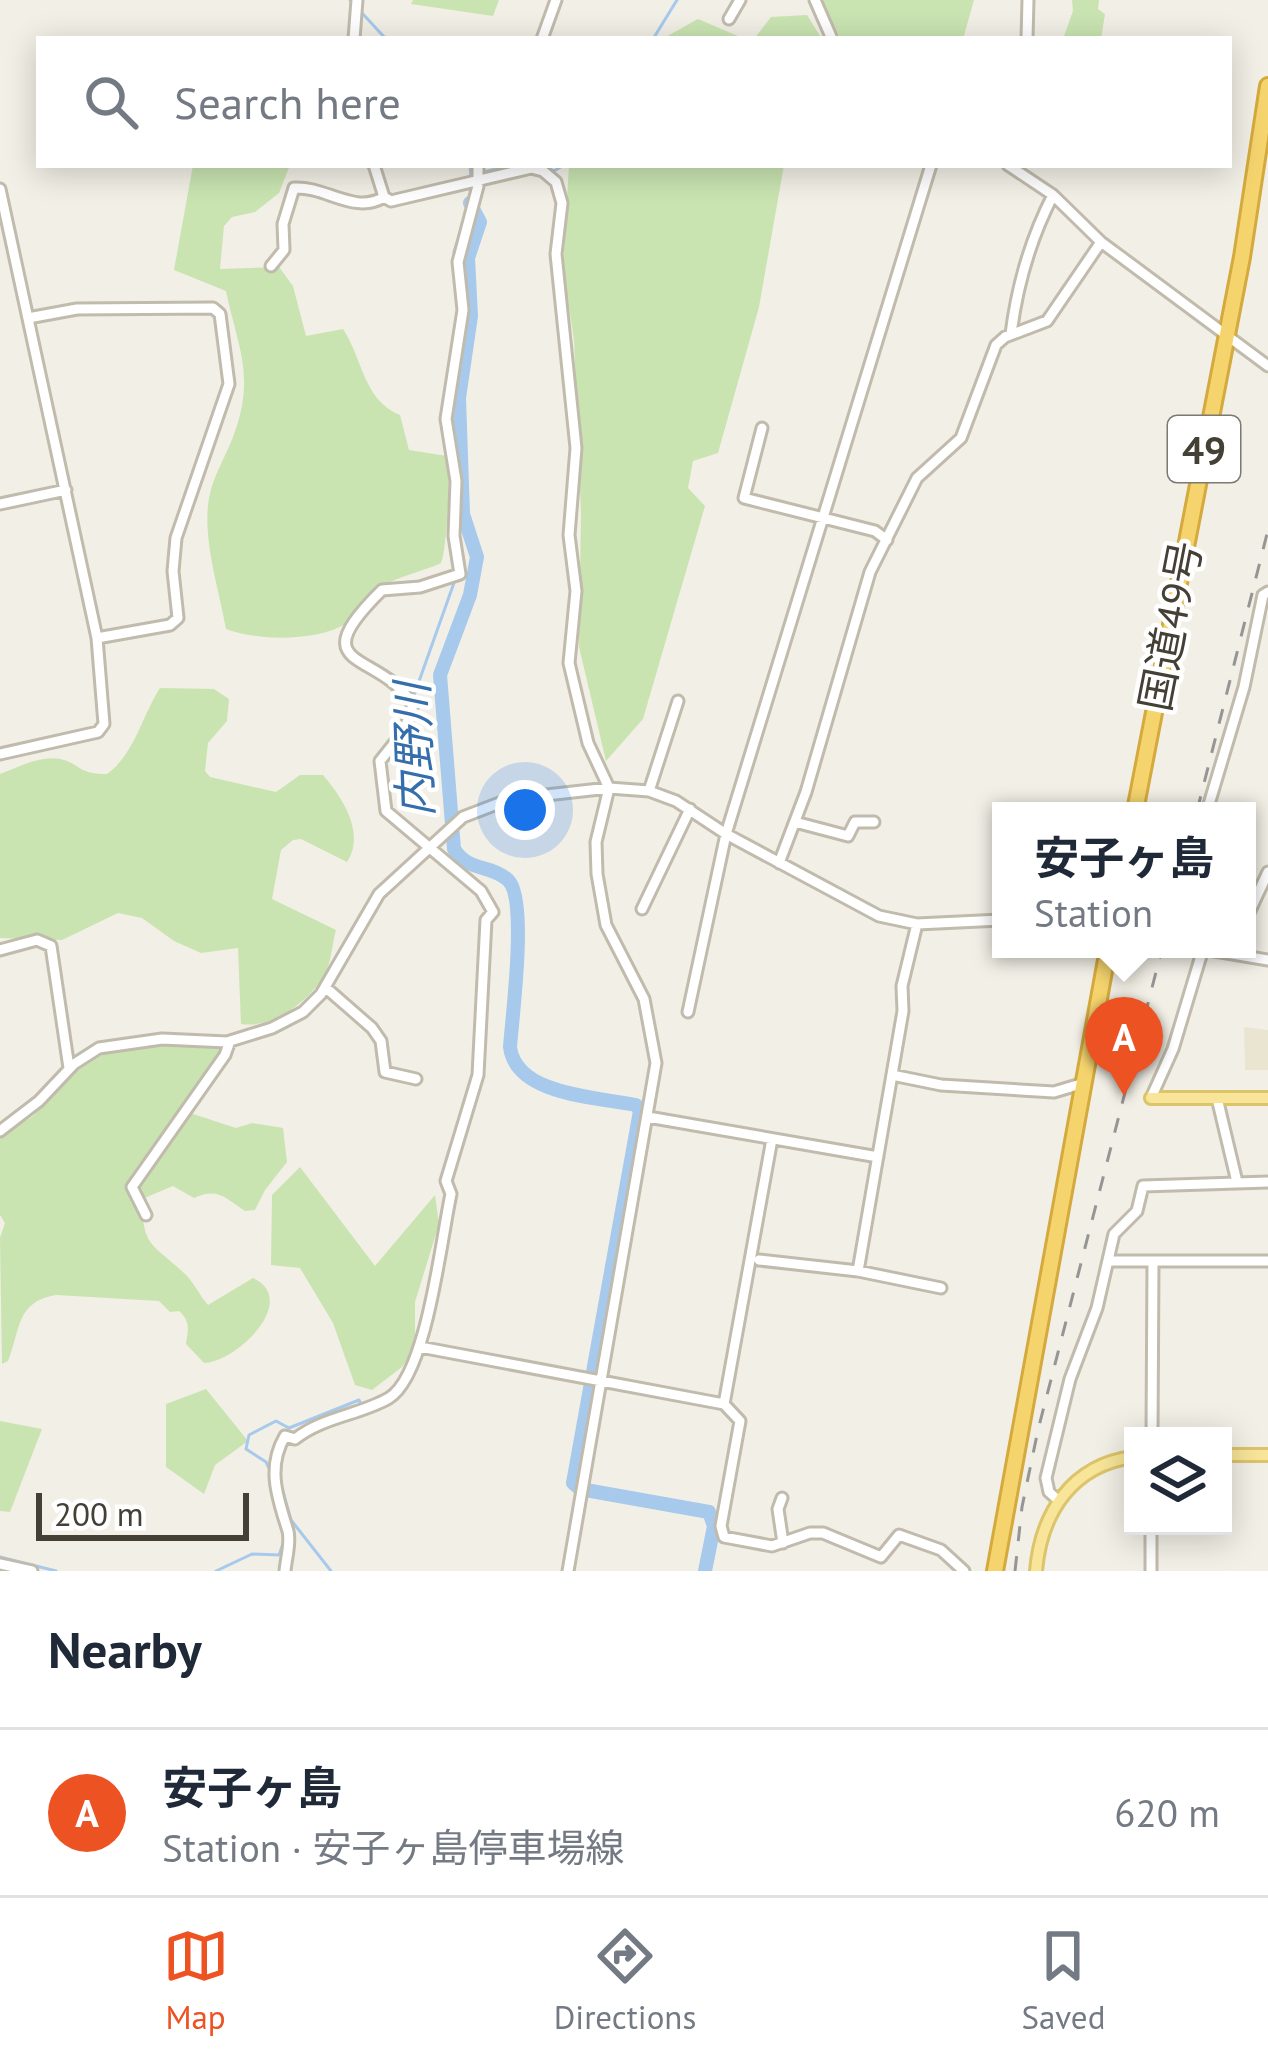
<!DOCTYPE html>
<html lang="en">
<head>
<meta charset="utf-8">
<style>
	:root { --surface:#fff; --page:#f2f2f3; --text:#1f2937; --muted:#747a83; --line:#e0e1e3; --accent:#ed5222 }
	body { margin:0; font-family:"PT Sans","Noto Sans JP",sans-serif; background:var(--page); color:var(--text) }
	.controls { position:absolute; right:36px; bottom:36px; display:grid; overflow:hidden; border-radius:0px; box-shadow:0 6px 30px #0003 }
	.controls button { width:108px; height:108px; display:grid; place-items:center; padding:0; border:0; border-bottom:3px solid var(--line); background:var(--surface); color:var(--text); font:60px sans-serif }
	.scale { position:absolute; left:36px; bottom:30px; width:213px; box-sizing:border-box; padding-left:12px; border:6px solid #444036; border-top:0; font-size:33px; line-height:42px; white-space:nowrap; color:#444036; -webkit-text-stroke:9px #fff; paint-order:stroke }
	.you { position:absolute; left:525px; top:810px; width:42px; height:42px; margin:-30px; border:9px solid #fff; border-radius:50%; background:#1a73e8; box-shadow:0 0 0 18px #1a73e833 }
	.badge { display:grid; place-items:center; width:78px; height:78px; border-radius:50%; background:var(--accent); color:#fff; font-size:39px; font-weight:700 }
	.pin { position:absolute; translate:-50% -99px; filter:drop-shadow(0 3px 6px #0008) }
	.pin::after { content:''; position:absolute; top:63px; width:42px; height:36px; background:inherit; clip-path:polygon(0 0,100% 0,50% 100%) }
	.popup { position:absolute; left:992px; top:802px; width:264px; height:156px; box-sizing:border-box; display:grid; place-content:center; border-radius:0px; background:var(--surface); filter:drop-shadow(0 3px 9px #0005); font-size:39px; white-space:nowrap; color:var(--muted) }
	.popup b { font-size:45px; color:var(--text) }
	.popup::after { content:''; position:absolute; left:50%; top:100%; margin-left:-24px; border:24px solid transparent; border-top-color:var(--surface) }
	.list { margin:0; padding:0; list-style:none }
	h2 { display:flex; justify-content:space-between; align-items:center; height:156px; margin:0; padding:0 48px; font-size:51px }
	h2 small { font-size:39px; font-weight:400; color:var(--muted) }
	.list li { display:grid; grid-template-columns:78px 1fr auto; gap:36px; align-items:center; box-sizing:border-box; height:168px; padding:0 48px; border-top:3px solid var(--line) }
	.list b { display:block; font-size:45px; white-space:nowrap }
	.list p { margin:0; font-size:39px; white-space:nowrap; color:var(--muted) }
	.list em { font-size:39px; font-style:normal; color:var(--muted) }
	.icon { flex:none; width:66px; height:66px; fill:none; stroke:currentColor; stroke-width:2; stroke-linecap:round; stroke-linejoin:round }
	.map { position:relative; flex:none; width:1268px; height:1571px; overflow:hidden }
	.search { position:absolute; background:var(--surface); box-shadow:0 6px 30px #0003; left:36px; right:36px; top:36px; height:132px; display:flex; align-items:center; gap:30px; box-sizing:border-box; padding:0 42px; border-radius:0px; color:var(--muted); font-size:45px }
	.sheet { height:324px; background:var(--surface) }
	nav { display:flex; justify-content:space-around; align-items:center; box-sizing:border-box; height:168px; border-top:3px solid var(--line); background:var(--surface); font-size:33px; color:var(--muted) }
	nav a { display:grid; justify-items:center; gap:6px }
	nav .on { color:var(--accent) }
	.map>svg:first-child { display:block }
</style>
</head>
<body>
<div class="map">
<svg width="1268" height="1571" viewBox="0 0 1268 1571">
	<rect width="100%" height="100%" fill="#f2efe6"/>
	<path fill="#eae5d1" d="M1244,1027L1268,1030V1070H1245Z"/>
	<path fill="#c9e4b1" d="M413,0H499L493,16L411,4Z
		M820,0H974L963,39H841Z
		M1072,0H1099L1098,9L1105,14L1101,39H1063L1073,11Z
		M807,15L822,39H754L771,17Z
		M698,19L745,39H662Z
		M193,165H290L279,193L255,212L232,217L224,226L220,269L279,267L293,286L306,336L343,329C363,359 363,400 400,415L409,450L447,456C451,470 447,550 441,563C422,572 397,576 380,588C367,597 360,614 347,623C317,642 257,641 226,629C219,588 202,540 209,498C213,476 225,458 233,437C256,376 238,349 226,291L174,270Z
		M569,165H784L759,307L718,453L693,461L688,488L705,506L643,719L606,761L579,647L581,514L574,340L563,268Z
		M160,688L214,689L229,699L227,721L208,743L205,771L210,777L276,792L300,775H323C342,797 366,833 347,862L301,839L293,840L281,850L272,899L336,930C332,944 331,966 323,978C306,1003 272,1029 241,1024L238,948L201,953L174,941L142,918L118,913L62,940L0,938V774C19,767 40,755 60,759C82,764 76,774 107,774C134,755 142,716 160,688Z
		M130,1045L221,1048L190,1107V1113L236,1128L252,1123L283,1128L287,1162L265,1190L255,1210L245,1211C225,1198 218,1187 194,1198L173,1186L142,1199C143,1248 151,1242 184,1273C194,1282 199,1295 208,1305L253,1278C300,1300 237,1362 204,1363L186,1344C188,1329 191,1322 179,1311L170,1312L159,1301L56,1295C16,1302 21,1328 8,1361L2,1364L0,1238L5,1223L0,1215V1137L33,1116L75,1072L100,1056Z
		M300,1167L375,1266L435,1195L439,1224L415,1302V1349L402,1367L372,1390L355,1385L333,1323L300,1268L271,1265L272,1195Z
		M206,1389L248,1441L215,1465L204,1494L166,1467V1404Z
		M0,1421L42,1429L10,1512L0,1511Z"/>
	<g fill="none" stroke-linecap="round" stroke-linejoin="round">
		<path stroke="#a6c9ec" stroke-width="3" d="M350,0L386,39
			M653,39L677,0
			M470,165L472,193
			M540,165L554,171L564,165
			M479,173L512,165
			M456,286L454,252L465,219
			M448,457L441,420L451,361
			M412,701L455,580
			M376,765L381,803
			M428,852L476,892
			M489,941L491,921
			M483,1061L487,981
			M423,1318L447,1192
			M271,1473L266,1462L246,1449L249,1435L276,1421L289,1428L359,1400L361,1404
			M279,1478L291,1520L331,1571
			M0,1557L56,1571
			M216,1571L252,1554L279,1555L285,1538L276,1506"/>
		<path stroke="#a6c9ec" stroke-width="14" d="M470,203L480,222L468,258L471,316L459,398L463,514L477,557L470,595L440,675L454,849C468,872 490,864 508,880C528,898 512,1018 510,1047C516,1095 596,1097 636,1105L640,1111L573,1483L580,1489L709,1512L714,1526L705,1571"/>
		<g stroke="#c0bbac" stroke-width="15">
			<path id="minor" d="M815,0L832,39
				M729,19L740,0
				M354,39L357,0
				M542,39L556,0
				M1027,39L1028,0
				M374,165L384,197L391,201L531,168L543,171L556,182L562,203L556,254L576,448L569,535L576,591L569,663L588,743L609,788L596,842L597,874L606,925L644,999L656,1063L568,1571
				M1008,165L1053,195L1101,242L1268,366
				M0,189L97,638L104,724L98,732L0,754
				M271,266L284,250L283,224L294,188C326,186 354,215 384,197
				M28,318L77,309L213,308L220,314L229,384L176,538L173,571L178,618L170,625L97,638
				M1011,334C1017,286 1031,238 1053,195
				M762,428L744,498L875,531L887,540
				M0,504L66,490
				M649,791L678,701
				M1207,811L1244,687L1263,595L1268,592
				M795,822L848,836L855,822H874
				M779,863L806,792L870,572L917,478L961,438L996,345L1005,337L1047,321L1101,242
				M642,909L690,809
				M1247,917L1268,872
				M1203,949L1268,960
				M0,950L37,940L51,946L69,1068
				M325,987L372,1028L381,1041L385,1072L416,1079
				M688,1012L726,834L931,165
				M892,1075L941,1085L1054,1092L1084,1083
				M1151,1098L1173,1049L1203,949
				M1217,1098L1237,1182
				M648,1117L878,1157
				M0,1131L39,1101L74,1064L99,1048L162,1039L227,1042L272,1028L303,1012L321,994L379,894L463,817L510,799L609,788L649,791L676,801L726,834L879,916L917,924L1001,920
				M146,1215L132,1187L225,1055L230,1041
				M759,1260L858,1271L941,1288
				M1108,1261H1268
				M858,1271L903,1011L902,986L917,924
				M420,1347L724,1404L740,1421L721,1526L724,1537L772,1546L810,1533H823L881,1557L899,1535L941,1550L964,1571
				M724,1404L772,1139
				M1152,1436L1153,1261
				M782,1498L778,1509L783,1543
				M1058,1500L1049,1492L1046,1478L1070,1379L1097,1308L1114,1234L1137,1211L1143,1186L1268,1182
				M0,1564L32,1571
				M285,1571C286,1559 291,1543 288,1531C278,1499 266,1468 285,1436L295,1439C322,1417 360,1415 389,1398C427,1375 441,1239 451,1194L446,1181L478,1075L486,920L493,912L481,891L386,811L380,761L404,731L413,705C379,649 299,672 382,590L420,587L460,574L454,536L456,481L446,419L463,310L458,262L478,186V165
				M1151,1571V1526"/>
		</g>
		<g stroke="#dcc46a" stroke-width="16">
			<path id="major" d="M1151,1098H1268
				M1223,1455H1268
				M1036,1571C1041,1513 1072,1465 1133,1457"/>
		</g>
		<g stroke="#d4aa3e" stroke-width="20">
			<path id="highway" d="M1135,811L1242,257L1268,86
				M995,1571L1108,949"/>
		</g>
		<use href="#minor" stroke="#fff" stroke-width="9"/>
		<use href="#major" stroke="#f8e599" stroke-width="10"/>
		<use href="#highway" stroke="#f5d46e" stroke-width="14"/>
		<path stroke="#959595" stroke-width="3" stroke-dasharray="15 15" stroke-linecap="butt" d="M1197,811L1268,530
			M1015,1571L1022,1507L1038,1430L1162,949"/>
	</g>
	<g text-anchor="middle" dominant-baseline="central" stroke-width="9" stroke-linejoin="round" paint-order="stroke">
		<rect fill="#fff" stroke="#7c7972" stroke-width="3" x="1168" y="416" width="72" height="66" rx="9"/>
		<g font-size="39" font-weight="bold" fill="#444036">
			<text x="1204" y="449">49</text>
		</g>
		<g font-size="42" fill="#444036" stroke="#fff">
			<text transform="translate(1170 626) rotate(-79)">国道49号</text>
		</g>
		<g font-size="45" font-style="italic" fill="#356eaa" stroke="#fff">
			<text transform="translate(413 750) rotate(-92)">内野川</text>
		</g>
	</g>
</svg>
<div class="controls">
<button><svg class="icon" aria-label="layers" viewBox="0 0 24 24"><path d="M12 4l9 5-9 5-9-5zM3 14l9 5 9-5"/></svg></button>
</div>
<div class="scale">200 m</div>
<div class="you"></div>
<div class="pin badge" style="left:1124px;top:1096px">A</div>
<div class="popup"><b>安子ヶ島</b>Station</div>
<div class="search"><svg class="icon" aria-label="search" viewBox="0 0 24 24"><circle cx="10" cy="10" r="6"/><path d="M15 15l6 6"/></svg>Search here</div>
</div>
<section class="sheet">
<h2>Nearby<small></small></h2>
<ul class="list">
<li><span class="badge">A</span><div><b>安子ヶ島</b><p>Station · 安子ヶ島停車場線</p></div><em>620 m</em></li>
</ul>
</section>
<nav>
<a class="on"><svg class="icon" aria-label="map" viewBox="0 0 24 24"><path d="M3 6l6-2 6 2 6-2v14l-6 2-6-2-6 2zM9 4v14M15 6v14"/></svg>Map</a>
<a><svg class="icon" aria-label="directions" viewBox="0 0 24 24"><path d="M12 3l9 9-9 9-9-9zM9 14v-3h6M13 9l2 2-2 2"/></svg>Directions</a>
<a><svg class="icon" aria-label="saved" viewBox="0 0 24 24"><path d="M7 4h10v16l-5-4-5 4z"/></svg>Saved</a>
</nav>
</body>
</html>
